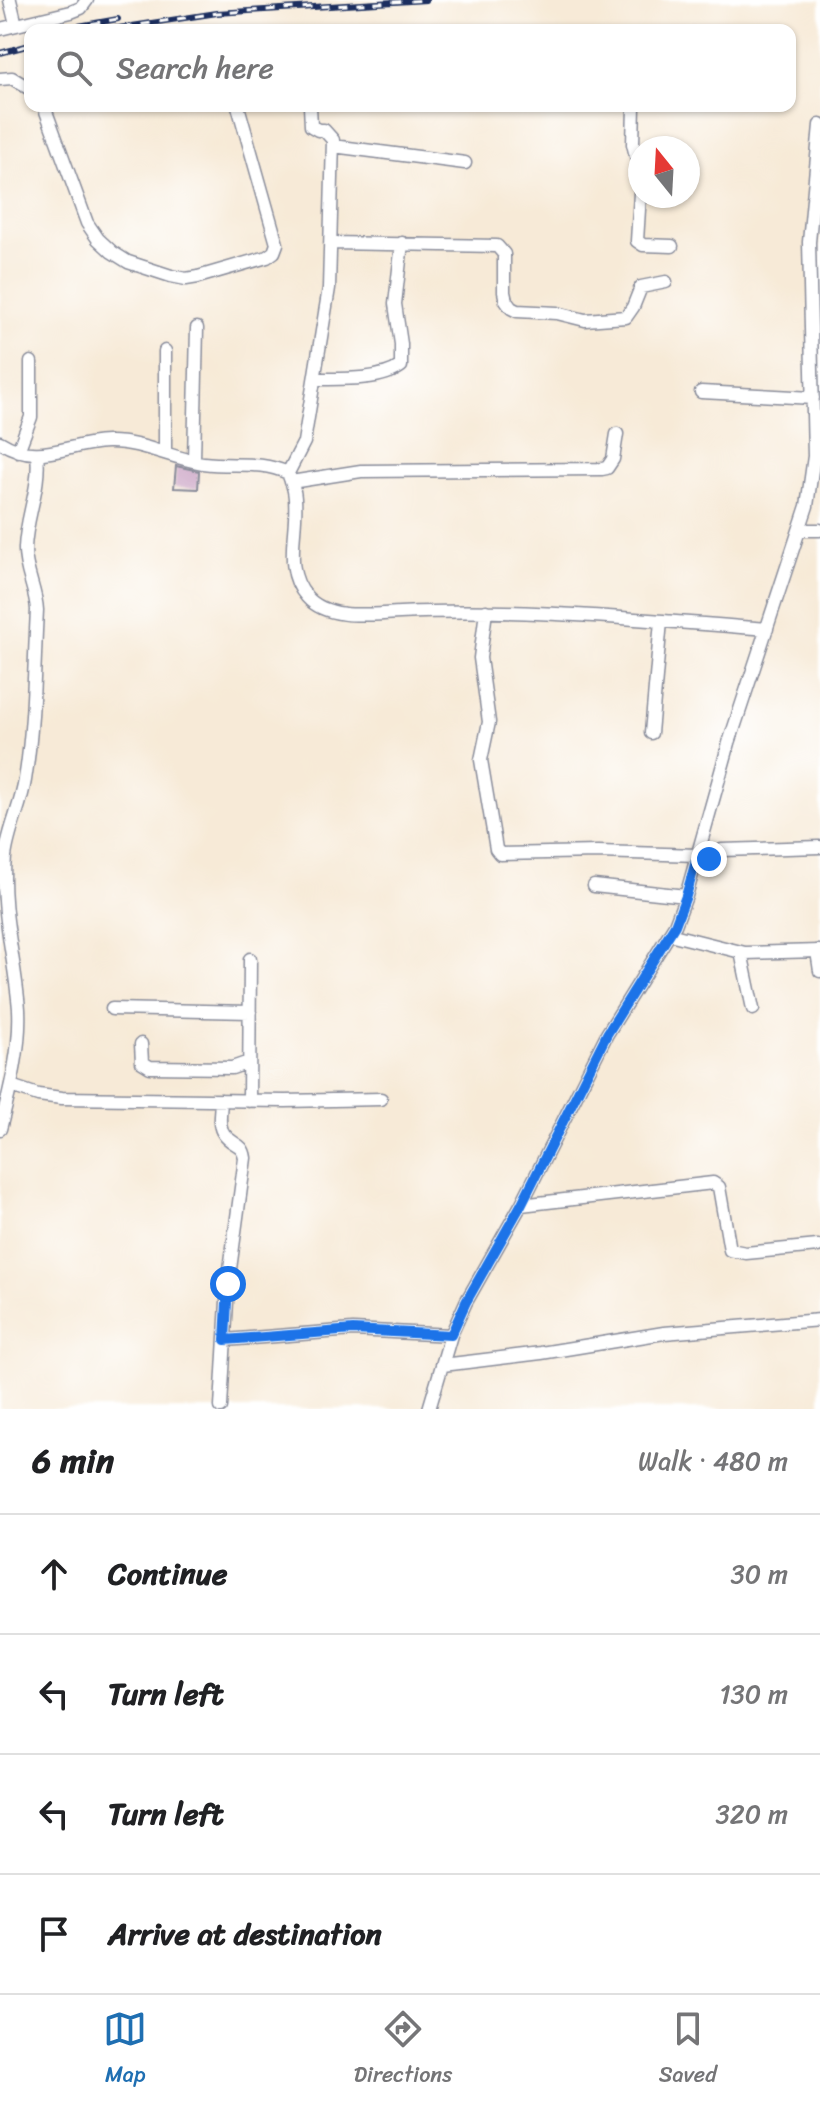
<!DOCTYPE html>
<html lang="en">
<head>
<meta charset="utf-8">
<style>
	:root { --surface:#fff; --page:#f2f2f2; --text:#202124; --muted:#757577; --line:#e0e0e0; --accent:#1f6fb2 }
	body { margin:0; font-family:Sriracha,sans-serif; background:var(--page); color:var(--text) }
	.compass { position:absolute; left:628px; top:136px; width:72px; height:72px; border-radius:50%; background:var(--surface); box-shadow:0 2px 6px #0004; rotate:342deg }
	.stop { position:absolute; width:24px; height:24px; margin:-18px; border:6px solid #1a73e8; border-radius:50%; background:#fff }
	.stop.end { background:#1a73e8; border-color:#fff; box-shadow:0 2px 8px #0008 }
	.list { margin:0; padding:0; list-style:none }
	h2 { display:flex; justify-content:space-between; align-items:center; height:104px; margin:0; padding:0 32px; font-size:34px }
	h2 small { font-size:26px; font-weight:400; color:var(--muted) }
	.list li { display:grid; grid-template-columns:52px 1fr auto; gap:24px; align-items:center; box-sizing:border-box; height:120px; padding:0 32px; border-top:2px solid var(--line) }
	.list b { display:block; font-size:30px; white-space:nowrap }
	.list em { font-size:26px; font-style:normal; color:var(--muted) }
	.icon { flex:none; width:44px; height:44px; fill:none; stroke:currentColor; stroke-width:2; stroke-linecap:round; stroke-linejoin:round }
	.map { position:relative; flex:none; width:820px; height:1409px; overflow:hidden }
	.search { position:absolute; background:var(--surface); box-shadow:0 2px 6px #0004; left:24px; right:24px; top:24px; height:88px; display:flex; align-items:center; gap:20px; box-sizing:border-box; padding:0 28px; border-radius:16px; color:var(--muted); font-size:30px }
	.sheet { height:584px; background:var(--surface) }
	nav { display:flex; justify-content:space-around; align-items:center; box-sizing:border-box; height:112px; border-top:2px solid var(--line); background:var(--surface); font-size:22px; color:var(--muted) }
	nav a { display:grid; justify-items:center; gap:4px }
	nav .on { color:var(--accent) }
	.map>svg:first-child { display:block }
</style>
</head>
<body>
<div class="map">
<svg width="820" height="1409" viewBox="0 0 820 1409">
	<rect width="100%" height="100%" fill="#fff"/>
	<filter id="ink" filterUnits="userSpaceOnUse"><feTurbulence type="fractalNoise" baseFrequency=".0125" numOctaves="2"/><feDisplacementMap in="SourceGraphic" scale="16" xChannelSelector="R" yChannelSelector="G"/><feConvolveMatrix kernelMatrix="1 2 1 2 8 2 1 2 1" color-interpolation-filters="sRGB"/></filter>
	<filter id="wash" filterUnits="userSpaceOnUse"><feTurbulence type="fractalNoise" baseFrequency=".006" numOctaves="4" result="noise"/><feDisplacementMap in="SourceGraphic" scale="32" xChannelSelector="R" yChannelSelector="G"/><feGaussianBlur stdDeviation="1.8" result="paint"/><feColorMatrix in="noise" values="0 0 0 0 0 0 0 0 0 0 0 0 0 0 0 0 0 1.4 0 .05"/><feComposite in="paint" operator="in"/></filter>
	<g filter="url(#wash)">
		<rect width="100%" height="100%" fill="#f7ead7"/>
		<g id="blocks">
			<path fill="#cda8c7" d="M176,466L199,471L198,489L174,488Z"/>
		</g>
	</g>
	<g filter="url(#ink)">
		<use href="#blocks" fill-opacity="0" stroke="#898c9a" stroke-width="2"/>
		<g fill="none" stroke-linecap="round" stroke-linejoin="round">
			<g stroke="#898c9a" stroke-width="15">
				<path id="minor" d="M10,0L16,25
					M0,29L71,12L81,8L87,0
					M0,79L12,78L30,89
					M44,106L87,223L98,239L112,252L128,262L171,276L186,279L198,277L267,257L274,252L277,244L238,106
					M634,106L633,144L640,172
					M333,146L465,163
					M640,193L637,241L643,245L672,246
					M332,243L497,246L504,254V292L506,301L511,308L517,311L557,313L585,320L626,317L633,307L641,287L666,282
					M165,351V452
					M315,379C339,379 381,381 401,366V344L395,304L402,243
					M701,392L813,398
					M0,442C40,467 66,443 107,442C141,441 170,458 203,463C234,467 259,460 288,473C290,479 293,485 294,491C301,525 280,567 307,597C328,621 372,614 400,613C523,607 645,620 767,629
					M18,451L31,417V362
					M194,460L197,328
					M288,473L304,442L329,288L333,140L324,130H318L311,126L310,106
					M291,482L361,471L602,469L607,468L613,459L617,434
					M800,530H820
					M486,611L480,658L489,722L481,760L496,849L500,854L598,852L698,855
					M651,733L661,621
					M696,861L706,860L722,850L820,847
					M594,886L686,896
					M669,934L745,953L820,951
					M817,951L820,971
					M741,952L753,1009
					M112,1009L250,1012
					M141,1044L142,1062L150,1067L232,1068L249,1062
					M11,1086L38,1095L62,1098L285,1101L381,1099
					M249,1101L250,959
					M0,1129C10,1090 21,1049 19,1009C15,959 0,907 5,857C8,831 21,806 25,780C34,724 34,666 37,610C36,589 24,569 25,548C26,516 41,487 37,454
					M521,1205L713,1183L719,1187L730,1250L746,1253L818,1246
					M225,1340L353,1330L451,1335
					M443,1365L541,1353L664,1333L820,1320
					M221,1407L228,1284L245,1158C243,1142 232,1146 224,1134C217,1125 221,1111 221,1100
					M429,1409L451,1335L466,1302L521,1205L607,1034L675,925L686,896L729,743L807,506L814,456L809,242L820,125"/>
			</g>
			<use href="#minor" stroke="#fff" stroke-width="12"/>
			<g stroke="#1b2f5e" stroke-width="6">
				<path id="rail" d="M56,30L118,19
					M106,30L217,13L426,0
					M0,53L30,45"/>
			</g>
			<use href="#rail" stroke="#fff" stroke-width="3" stroke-dasharray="9" stroke-linecap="butt"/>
		</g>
	</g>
	<g fill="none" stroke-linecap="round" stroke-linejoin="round" filter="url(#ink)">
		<path stroke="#1a73e8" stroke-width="10" d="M228,1284L225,1340L353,1330L451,1335L466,1302L521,1205L607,1034L675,925L686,896L696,861L709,859"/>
	</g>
</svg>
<svg class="compass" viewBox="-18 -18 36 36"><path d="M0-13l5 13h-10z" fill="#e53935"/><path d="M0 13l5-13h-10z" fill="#757577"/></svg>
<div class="stop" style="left:228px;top:1284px"></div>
<div class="stop end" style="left:709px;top:859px"></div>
<div class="search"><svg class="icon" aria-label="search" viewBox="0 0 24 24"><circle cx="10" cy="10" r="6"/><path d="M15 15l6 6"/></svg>Search here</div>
</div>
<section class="sheet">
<h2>6 min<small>Walk · 480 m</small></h2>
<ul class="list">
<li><svg class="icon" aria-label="ahead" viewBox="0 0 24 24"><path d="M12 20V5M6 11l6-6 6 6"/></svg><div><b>Continue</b></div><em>30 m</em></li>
<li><svg class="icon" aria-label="left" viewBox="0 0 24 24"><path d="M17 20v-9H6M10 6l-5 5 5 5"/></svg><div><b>Turn left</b></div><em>130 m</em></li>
<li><svg class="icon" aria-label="left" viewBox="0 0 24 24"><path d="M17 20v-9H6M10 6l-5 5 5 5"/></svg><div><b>Turn left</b></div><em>320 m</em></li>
<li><svg class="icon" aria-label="arrive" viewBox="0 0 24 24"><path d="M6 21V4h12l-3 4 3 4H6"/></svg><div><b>Arrive at destination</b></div></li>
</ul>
</section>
<nav>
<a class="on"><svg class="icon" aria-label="map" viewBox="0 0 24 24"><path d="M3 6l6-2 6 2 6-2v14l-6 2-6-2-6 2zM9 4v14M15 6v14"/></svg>Map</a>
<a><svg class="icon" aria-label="directions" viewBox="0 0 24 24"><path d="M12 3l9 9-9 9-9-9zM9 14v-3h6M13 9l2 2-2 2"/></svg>Directions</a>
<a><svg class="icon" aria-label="saved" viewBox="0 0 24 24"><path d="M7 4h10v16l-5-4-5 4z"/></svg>Saved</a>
</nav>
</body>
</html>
